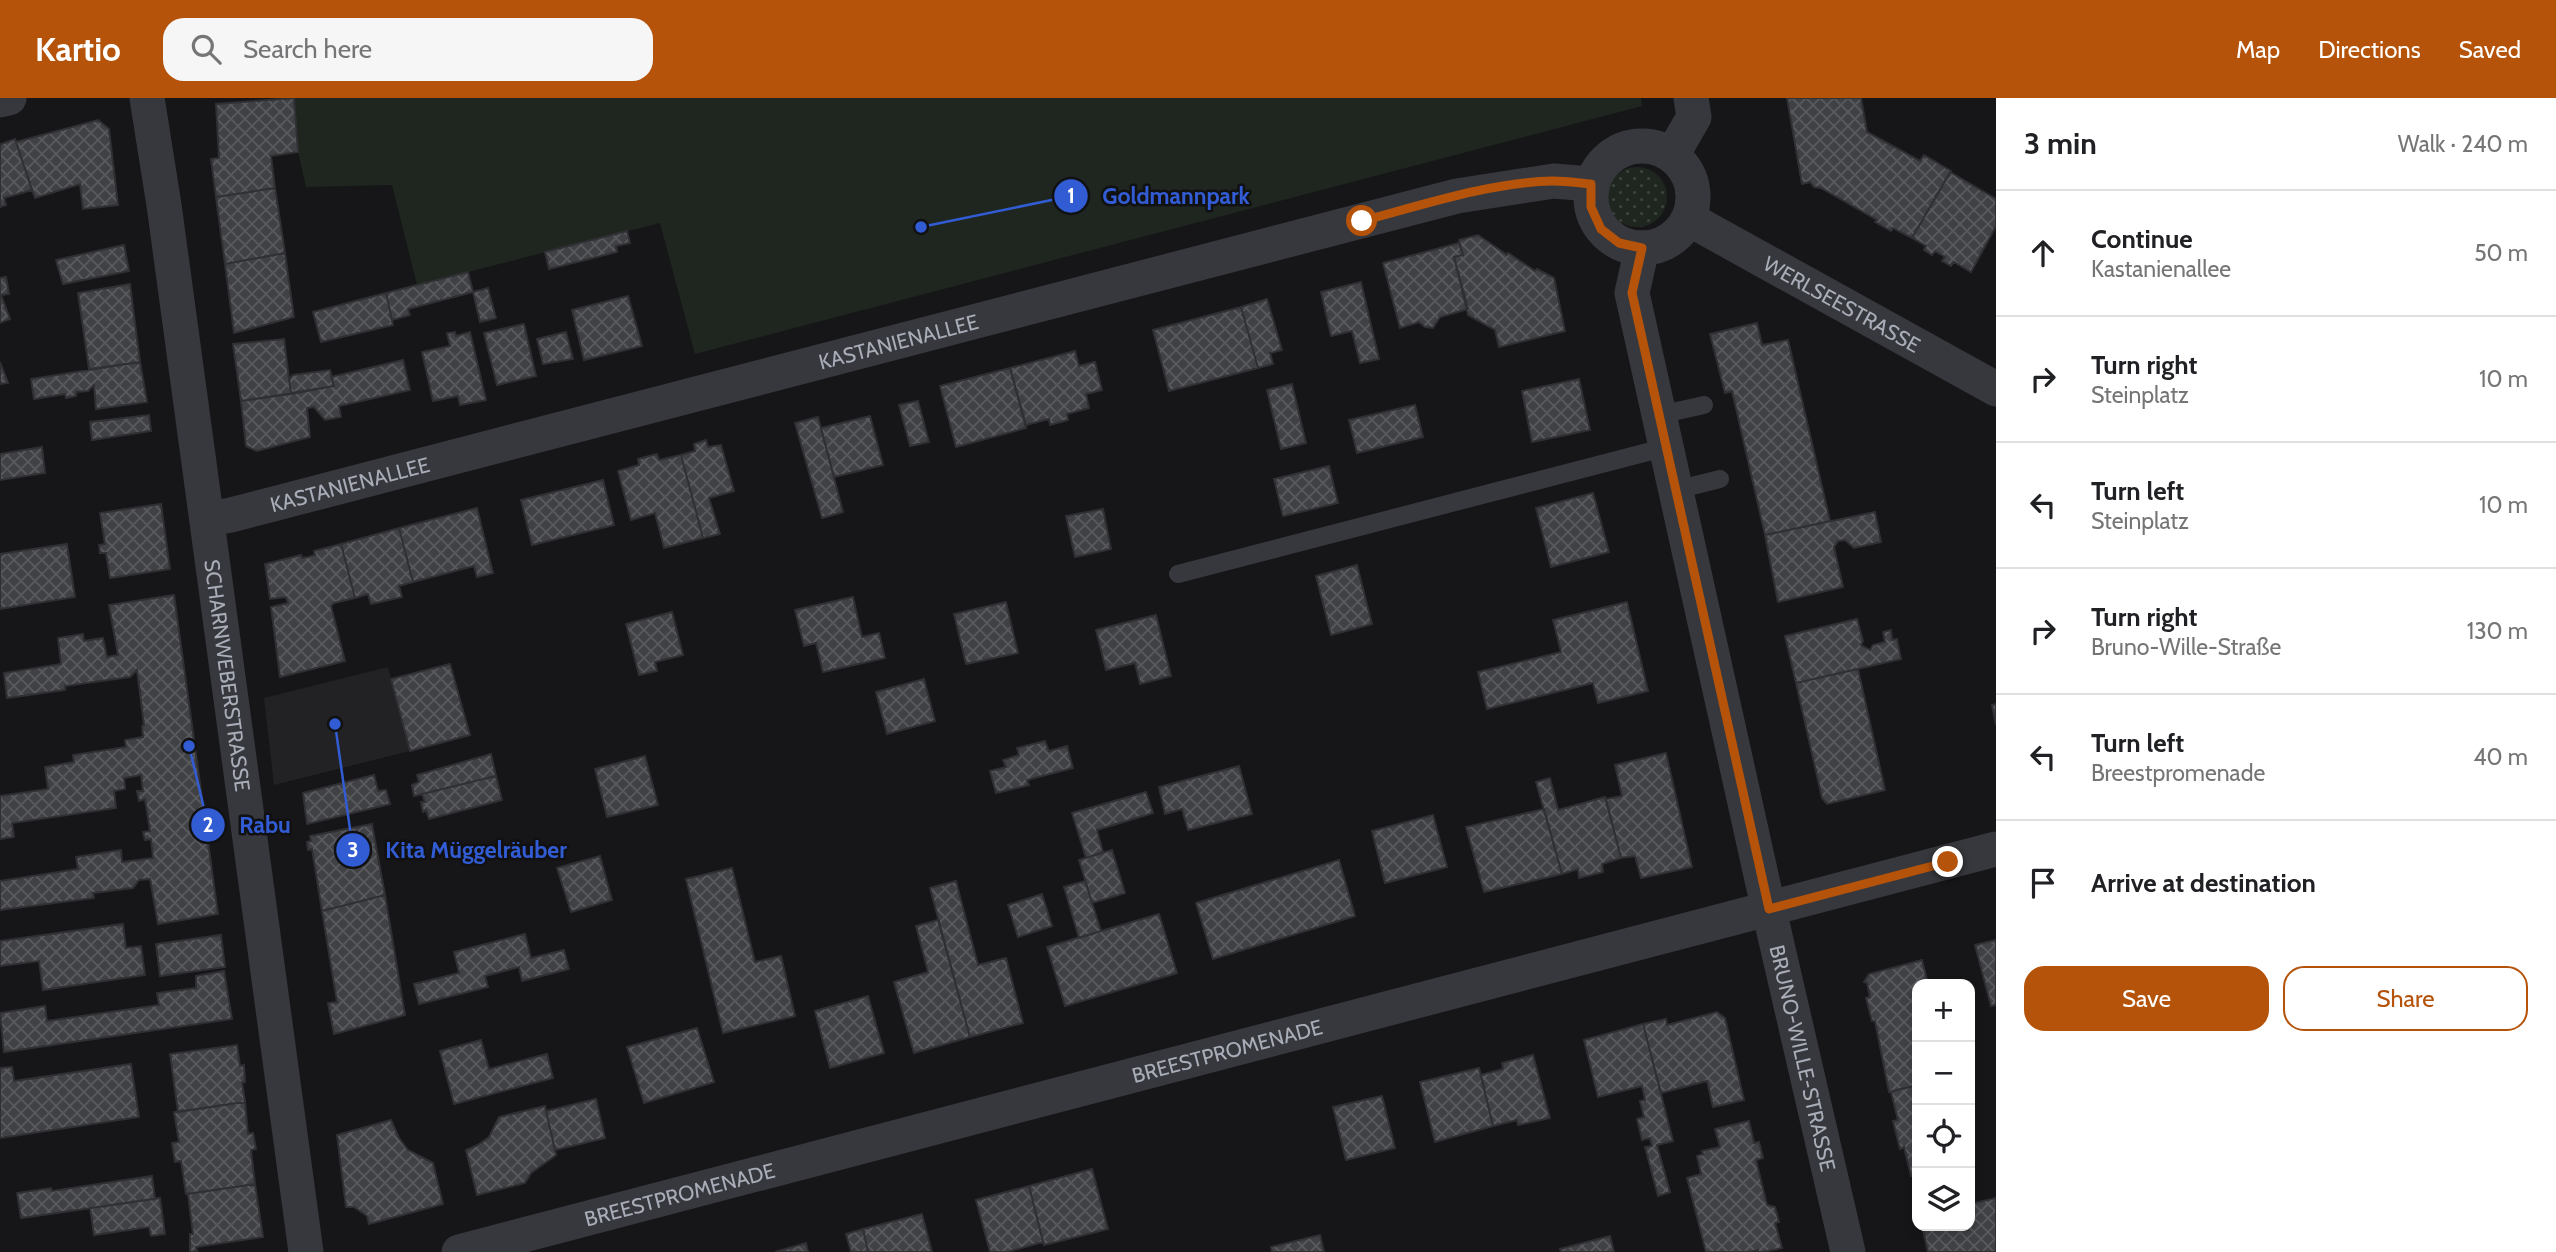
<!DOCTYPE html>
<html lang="en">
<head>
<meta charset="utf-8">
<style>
	:root { --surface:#fff; --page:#f6f6f6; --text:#202124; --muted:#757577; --line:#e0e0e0; --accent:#b45309 }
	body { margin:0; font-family:Cabin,sans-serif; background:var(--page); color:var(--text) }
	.controls { position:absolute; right:21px; bottom:21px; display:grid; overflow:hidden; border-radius:14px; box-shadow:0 4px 10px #0003 }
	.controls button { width:63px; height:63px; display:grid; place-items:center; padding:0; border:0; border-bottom:2px solid var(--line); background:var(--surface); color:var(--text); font:35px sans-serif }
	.stop { position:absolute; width:21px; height:21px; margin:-16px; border:5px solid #b45309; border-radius:50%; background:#fff }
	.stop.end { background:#b45309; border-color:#fff; box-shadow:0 2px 7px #0008 }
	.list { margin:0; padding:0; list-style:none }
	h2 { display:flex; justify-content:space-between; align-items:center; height:91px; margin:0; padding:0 28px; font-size:30px }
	h2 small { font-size:23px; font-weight:400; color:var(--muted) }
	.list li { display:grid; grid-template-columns:46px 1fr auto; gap:21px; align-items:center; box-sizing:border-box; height:126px; padding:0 28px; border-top:2px solid var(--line) }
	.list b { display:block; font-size:26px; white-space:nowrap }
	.list p { margin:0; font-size:23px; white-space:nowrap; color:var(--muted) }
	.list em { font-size:23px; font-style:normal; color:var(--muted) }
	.actions { display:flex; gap:14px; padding:21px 28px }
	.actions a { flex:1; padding:16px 0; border:2px solid var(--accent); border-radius:21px; text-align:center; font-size:24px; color:var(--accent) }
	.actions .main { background:var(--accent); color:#fff }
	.icon { flex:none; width:38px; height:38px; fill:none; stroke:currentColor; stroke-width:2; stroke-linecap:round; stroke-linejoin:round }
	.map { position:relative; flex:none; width:1996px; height:1154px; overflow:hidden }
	header { display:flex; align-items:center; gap:42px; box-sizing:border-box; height:98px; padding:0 35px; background:var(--accent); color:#fff }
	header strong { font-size:33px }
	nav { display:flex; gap:38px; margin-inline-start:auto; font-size:24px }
	.search { width:490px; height:63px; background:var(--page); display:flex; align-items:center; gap:18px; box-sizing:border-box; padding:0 24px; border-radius:21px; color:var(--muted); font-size:26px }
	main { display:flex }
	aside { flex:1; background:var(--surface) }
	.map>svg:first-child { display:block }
</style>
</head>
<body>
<header>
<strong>Kartio</strong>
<div class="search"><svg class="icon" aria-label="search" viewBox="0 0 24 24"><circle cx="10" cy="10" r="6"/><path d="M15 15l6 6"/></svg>Search here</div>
<nav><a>Map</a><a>Directions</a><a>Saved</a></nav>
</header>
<main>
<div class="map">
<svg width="1996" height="1154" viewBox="0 0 1996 1154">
	<defs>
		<pattern id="grass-dots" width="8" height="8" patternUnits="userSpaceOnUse" patternTransform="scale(1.75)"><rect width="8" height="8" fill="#1e261f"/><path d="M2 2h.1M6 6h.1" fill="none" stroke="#3c433d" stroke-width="1.8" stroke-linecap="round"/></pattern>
		<pattern id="building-cross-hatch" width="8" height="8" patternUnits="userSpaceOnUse" patternTransform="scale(1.75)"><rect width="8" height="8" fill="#404145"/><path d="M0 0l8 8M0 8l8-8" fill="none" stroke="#595a5e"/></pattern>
	</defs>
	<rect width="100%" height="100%" fill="#161618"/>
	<path fill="#222225" d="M388,569L410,653L274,687L264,600Z"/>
	<path fill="url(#grass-dots)" d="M1607 99a30 30 0 1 1 60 0a30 30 0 1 1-60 0Z"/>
	<path fill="#1e261f" d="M294,0H1641L1642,8L695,256L660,125L417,187L392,87L306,89L298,54Z"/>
	<path fill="url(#building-cross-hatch)" stroke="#303034" stroke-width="2" d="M294,0L298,54L271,58L275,90L216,99L211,61L219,60L216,6Z
		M1787,0H1861L1867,34L1920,63L1924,57L1951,73L1912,140L1893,130L1891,133L1875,124L1877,122L1821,90L1814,89L1810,84L1802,86Z
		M98,22L109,31L118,107L83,111L80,86L35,100L16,44Z
		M15,41L32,92L4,100L6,107L0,109V49L1,46Z
		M1950,74L1996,101V128L1971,174L1954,164L1951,168L1942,163L1945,159L1935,153L1932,157L1924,152L1926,148L1912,140Z
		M275,90L285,155L225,166L216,99Z
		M627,133L630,145L616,148L617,154L549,171L545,154Z
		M1478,137L1507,157L1508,155L1535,173L1537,171L1554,180L1565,233L1499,249L1495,232L1468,217L1454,159L1463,157L1459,142Z
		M1459,145L1463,157L1454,159L1468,211L1440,219L1433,230L1425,229L1419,224L1400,230L1383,165Z
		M124,147L129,173L63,186L56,162Z
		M285,155L294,219L234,235L225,166Z
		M468,174L473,194L408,211L410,217L392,222L386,195Z
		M6,179L9,196L1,197L10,221L0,225V180Z
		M1361,184L1379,261L1360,265L1352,233L1331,238L1321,194Z
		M130,186L140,264L89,271L78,195Z
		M488,190L496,220L480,224L473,194Z
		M386,195L393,227L321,244L313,214Z
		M628,198L642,248L584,262L572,212Z
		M1267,201L1282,252L1270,255L1273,266L1258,270L1241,209Z
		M1241,209L1258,270L1169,293L1153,232Z
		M1757,225L1762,247L1788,242L1830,423L1765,437L1732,293L1725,295L1710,236Z
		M524,226L536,278L497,287L484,235Z
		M455,234L456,238L470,234L486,302L460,307L458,298L433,303L422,254L450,248L447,235Z
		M566,234L573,261L543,266L537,241Z
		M284,241L291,296L241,303L233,246Z
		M1075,253L1079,268L1095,264L1102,292L1086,296L1089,310L1067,316L1068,322L1050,327L1049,321L1026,327L1010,270Z
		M403,262L410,292L339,308L341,319L325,322L314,309L307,310L310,339L257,353L246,348L241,303L334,288L331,279Z
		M0,264L8,285L0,286Z
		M140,264L147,304L96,311L94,287L88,293L76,294V298L66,300L65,296L34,301L31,281Z
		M1010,270L1026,330L956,349L940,288Z
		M330,272L334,288L291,296L289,281L293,277Z
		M1579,281L1590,332L1532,344L1522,293Z
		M1292,286L1306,345L1281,351L1267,292Z
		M918,303L929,344L910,348L899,307Z
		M1415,307L1423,339L1357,355L1349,322Z
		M149,317L151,333L92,342L90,324Z
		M870,318L883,367L834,379L821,330Z
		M818,319L843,414L822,420L795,325Z
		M706,342L708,349L721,347L734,393L709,400L720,436L703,440L681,357L695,353L694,346Z
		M42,349L45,375L0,382V356Z
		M657,356L659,362L681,357L703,440L664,450L655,415L631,422L618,373L639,367L638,361Z
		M1329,368L1338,405L1283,418L1274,381Z
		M603,382L614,427L532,447L521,402Z
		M1593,395L1609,454L1551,469L1536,410Z
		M161,406L170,471L110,480L106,455H100L99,447L105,446L100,415Z
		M477,410L493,475L477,479L474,468L413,484L399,430Z
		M1103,411L1111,451L1075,459L1066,418Z
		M1875,414L1881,444L1854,450L1845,442L1838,443L1834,449L1843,489L1778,504L1765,437Z
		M399,430L413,484L399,488L402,499L371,506L368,496L355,500L341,446Z
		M67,446L75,499L0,511V456Z
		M341,446L355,500L334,505L331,508L345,563L280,579L271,509L288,505L286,499L270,501L265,466L301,457L302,460L309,459L315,457L314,453Z
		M1357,467L1372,526L1331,537L1316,478Z
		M174,497L218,816L158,826L150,781L139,782L133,790L93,795L94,800L0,812V783L78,771L76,759L121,752L122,764L153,760L151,741L145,742L143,734L150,733L145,701L139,703L137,693H143L141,677L124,680L125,691L114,693L116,710L12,725L14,739L0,741V698L48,691L45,669L74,664L73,657L126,649L125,642L143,639L142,628L144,627L137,572L130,579L65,588V592L7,600L4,575L61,566L58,540L83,536L84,543L103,540L107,559L118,557L109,507Z
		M853,499L862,539L879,535L885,560L823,574L816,545L804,548L795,512Z
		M1006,504L1018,555L966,566L954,516Z
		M1627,504L1648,593L1598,605L1593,585L1487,611L1478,574L1561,554L1553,522Z
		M672,514L683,557L655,564L657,573L639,577L626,526Z
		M1156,517L1171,578L1140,586L1135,565L1106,572L1096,532Z
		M1857,521L1863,543L1861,547L1870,552L1873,547L1885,544L1883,534L1891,532L1892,542L1897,541L1901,561L1796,585L1785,538Z
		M450,566L470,637L410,653L391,581Z
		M1858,571L1885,692L1827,706L1822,700L1796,585Z
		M924,581L935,623L887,636L876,594Z
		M1996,606V627L1992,607Z
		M1045,643L1049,653L1067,648L1073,670L1027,682L1029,687L996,695L990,673L1006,669L1003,662L1019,657L1017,650Z
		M1666,655L1692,769L1641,780L1635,758L1621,760L1606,701L1622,698L1615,667Z
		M491,656L496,678L414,698L412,687L419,684L417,677Z
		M645,658L658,707L607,719L595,671Z
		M1239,668L1252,716L1188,732L1182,711L1165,716L1159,689Z
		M374,677L378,693L386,692L390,706L307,726L303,695Z
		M496,678L502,702L429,721L426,712L423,714L421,704H425L422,696Z
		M1550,680L1558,712L1605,699L1621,760L1602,766L1603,774L1579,780L1578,771L1562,776L1536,684Z
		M1146,694L1153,715L1097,732L1103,754L1086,760L1072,715Z
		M1544,711L1562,776L1484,794L1466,729Z
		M1433,717L1447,769L1385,785L1372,733Z
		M372,726L385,797L322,813L312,751L308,752L307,744L311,743L310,738Z
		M1112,752L1125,795L1092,805L1079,762Z
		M600,758L612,802L571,814L557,770Z
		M1339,762L1355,818L1213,861L1196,805Z
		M732,770L755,864L781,858L795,918L723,935L686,781Z
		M956,783L978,867L1006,860L1023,925L970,939L930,790Z
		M1085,783L1101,833L1079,840L1064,789Z
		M1042,796L1052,828L1018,839L1008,807Z
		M385,797L405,917L334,936L328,905L337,904L322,813Z
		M1159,816L1177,875L1065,908L1047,849Z
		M938,822L970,939L914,955L894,884L928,874L916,828Z
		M123,826L126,850L141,848L145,877L43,892L39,863L0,868V843Z
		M525,836L531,860L564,852L569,871L522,883L519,869L485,878L488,889L419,906L414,886L459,875L454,854Z
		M221,837L225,869L160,878L156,846Z
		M1996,842V907L1991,908L1975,847Z
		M1922,862L1928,886H1917V987L1889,994L1875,923H1872L1866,900L1870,899L1867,885L1864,884L1869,876Z
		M224,873L232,921L4,954L0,915L45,908L47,923L159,907L157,895L196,890V878Z
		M868,898L884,955L830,970L815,913Z
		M1717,914L1725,920L1744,1002L1713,1009L1707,983L1661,995L1643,926L1666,921L1667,927Z
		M1643,926L1673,1043L1657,1047L1670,1094L1658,1098L1645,1049L1652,1048L1650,1040L1642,1042L1637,1021L1644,1019L1640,1003L1645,1002L1642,988L1598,999L1584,942Z
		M697,930L714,984L644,1005L627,949Z
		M481,942L489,971L547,956L553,980L454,1006L440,953Z
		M237,947L240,968L244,967L245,984H242L245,1004L178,1014L170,956Z
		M1533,957L1550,1020L1518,1027L1517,1022L1493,1028L1481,977L1503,971L1502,965Z
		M131,966L139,1019L0,1040V970L12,969L14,983Z
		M1479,970L1493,1028L1435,1044L1420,984Z
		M1917,987V1077L1911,1078L1904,1049L1900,1051L1893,1023L1898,1022L1891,994Z
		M1382,998L1395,1050L1346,1062L1333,1009Z
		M596,1001L605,1040L555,1052L546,1013Z
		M245,1004L248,1036L253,1035L256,1051L251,1052L255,1086L186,1096L181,1063L175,1064L172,1045L179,1044L174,1014Z
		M545,1008L556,1057L531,1075L525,1085L477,1097L466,1052L478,1047L489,1039L499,1019Z
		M391,1022L399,1040L408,1052L433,1065L443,1106L369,1126L367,1118L354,1109H346L337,1037Z
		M1749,1023L1754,1045L1759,1044L1763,1060L1756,1062L1767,1107L1775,1109L1779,1124L1775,1125L1782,1150L1763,1154H1758V1152L1749,1154H1706L1687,1080L1701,1076L1697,1058L1703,1056L1702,1053L1720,1049L1715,1031Z
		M1092,1071L1108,1131L1044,1147L1029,1088Z
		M152,1078L155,1101L21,1120L17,1095L51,1090L52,1093Z
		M255,1086L263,1139L196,1149L197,1153L190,1154V1136H193L188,1096Z
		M1029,1088L1043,1144L1007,1154H990L976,1102Z
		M160,1100L165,1136L151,1138L149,1129L94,1137L90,1110Z
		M1996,1100V1154H1928L1922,1128H1970V1106Z
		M922,1116L932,1154H868L863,1131Z
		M863,1131L868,1154H851L846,1136Z
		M1320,1137L1324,1154H1272L1271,1149Z
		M1610,1138L1614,1154H1561L1560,1151Z
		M806,1145L808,1154H775Z"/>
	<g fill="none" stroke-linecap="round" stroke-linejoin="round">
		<path stroke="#37383d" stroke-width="18" d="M1659,317L1704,307
			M1676,392L1720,381
			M1178,476L1667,349"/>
		<g stroke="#37383d" stroke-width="35">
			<path id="s1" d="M147,0L164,107L306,1154"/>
			<path d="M0,2L9,0"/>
			<circle cx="1642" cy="99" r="51"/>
			<path d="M1672,57L1694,19L1691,0"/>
			<path id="s2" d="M1689,121L1996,291"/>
			<path id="s3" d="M1642,150L1632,195L1763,786L1848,1154"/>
			<path id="s4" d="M207,421L231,417L1457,98L1554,83L1591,86"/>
			<path id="s5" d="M459,1154L1996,751"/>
		</g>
	</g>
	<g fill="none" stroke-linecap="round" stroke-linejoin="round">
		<path stroke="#b45309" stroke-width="9" d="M1362,123C1422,107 1492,84 1553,83C1566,83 1579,85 1591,86V109L1601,131L1619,145L1642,150L1632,195L1769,811L1948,764"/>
	</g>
	<g text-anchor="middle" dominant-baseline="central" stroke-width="5" stroke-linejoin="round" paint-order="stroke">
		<g font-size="21" fill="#a8adb8" stroke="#111113">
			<text stroke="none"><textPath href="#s2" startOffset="175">WERLSEESTRASSE</textPath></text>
			<text stroke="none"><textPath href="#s4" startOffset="714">KASTANIENALLEE</textPath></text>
			<text stroke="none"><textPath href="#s4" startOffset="147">KASTANIENALLEE</textPath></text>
			<text stroke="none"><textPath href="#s1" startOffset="583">SCHARNWEBERSTRASSE</textPath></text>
			<text stroke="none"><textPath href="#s5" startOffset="794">BREESTPROMENADE</textPath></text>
			<text stroke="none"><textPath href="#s3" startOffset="830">BRUNO-WILLE-STRASSE</textPath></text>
			<text stroke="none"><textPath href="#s5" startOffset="228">BREESTPROMENADE</textPath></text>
		</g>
	</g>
	<path fill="none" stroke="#325cd3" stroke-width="2.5" d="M921 129L1071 98M189 648L208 727M335 626L353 752"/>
	<g fill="#325cd3" stroke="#111113" stroke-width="2.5">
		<circle cx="921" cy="129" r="7"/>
		<circle cx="189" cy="648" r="7"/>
		<circle cx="335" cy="626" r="7"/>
		<circle cx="1071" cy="98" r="18"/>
		<circle cx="208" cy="727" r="18"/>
		<circle cx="353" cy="752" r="18"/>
	</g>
	<g font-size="21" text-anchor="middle" font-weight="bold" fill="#fff">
		<text x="1071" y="105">1</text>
		<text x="208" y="734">2</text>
		<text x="353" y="759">3</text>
	</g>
	<g font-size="23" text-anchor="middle" font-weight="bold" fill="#325cd3" stroke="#111113" stroke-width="5" stroke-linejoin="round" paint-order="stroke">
		<text x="1176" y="106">Goldmannpark</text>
		<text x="265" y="735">Rabu</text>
		<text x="476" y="760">Kita Müggelräuber</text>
	</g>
</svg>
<div class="controls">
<button>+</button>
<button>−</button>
<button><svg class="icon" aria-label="locate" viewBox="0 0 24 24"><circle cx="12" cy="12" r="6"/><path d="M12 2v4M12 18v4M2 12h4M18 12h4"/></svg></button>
<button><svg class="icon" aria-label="layers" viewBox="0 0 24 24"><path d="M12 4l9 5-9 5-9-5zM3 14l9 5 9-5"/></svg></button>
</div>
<div class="stop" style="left:1362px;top:123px"></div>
<div class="stop end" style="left:1948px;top:764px"></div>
</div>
<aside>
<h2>3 min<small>Walk · 240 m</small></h2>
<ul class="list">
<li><svg class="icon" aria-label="ahead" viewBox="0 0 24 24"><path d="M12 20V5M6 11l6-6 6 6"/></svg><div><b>Continue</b><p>Kastanienallee</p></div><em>50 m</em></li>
<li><svg class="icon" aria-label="right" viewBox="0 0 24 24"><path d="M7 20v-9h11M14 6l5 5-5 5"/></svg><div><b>Turn right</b><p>Steinplatz</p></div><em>10 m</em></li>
<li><svg class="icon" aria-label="left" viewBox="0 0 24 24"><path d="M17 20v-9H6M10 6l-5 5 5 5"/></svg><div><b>Turn left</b><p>Steinplatz</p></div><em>10 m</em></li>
<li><svg class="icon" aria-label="right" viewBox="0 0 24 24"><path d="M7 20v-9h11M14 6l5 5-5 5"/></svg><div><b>Turn right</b><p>Bruno-Wille-Straße</p></div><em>130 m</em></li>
<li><svg class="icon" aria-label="left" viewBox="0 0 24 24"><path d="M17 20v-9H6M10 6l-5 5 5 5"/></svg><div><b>Turn left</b><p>Breestpromenade</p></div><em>40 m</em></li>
<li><svg class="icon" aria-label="arrive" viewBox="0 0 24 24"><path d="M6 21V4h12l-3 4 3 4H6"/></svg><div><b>Arrive at destination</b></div></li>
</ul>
<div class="actions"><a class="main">Save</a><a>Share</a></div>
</aside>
</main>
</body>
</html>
